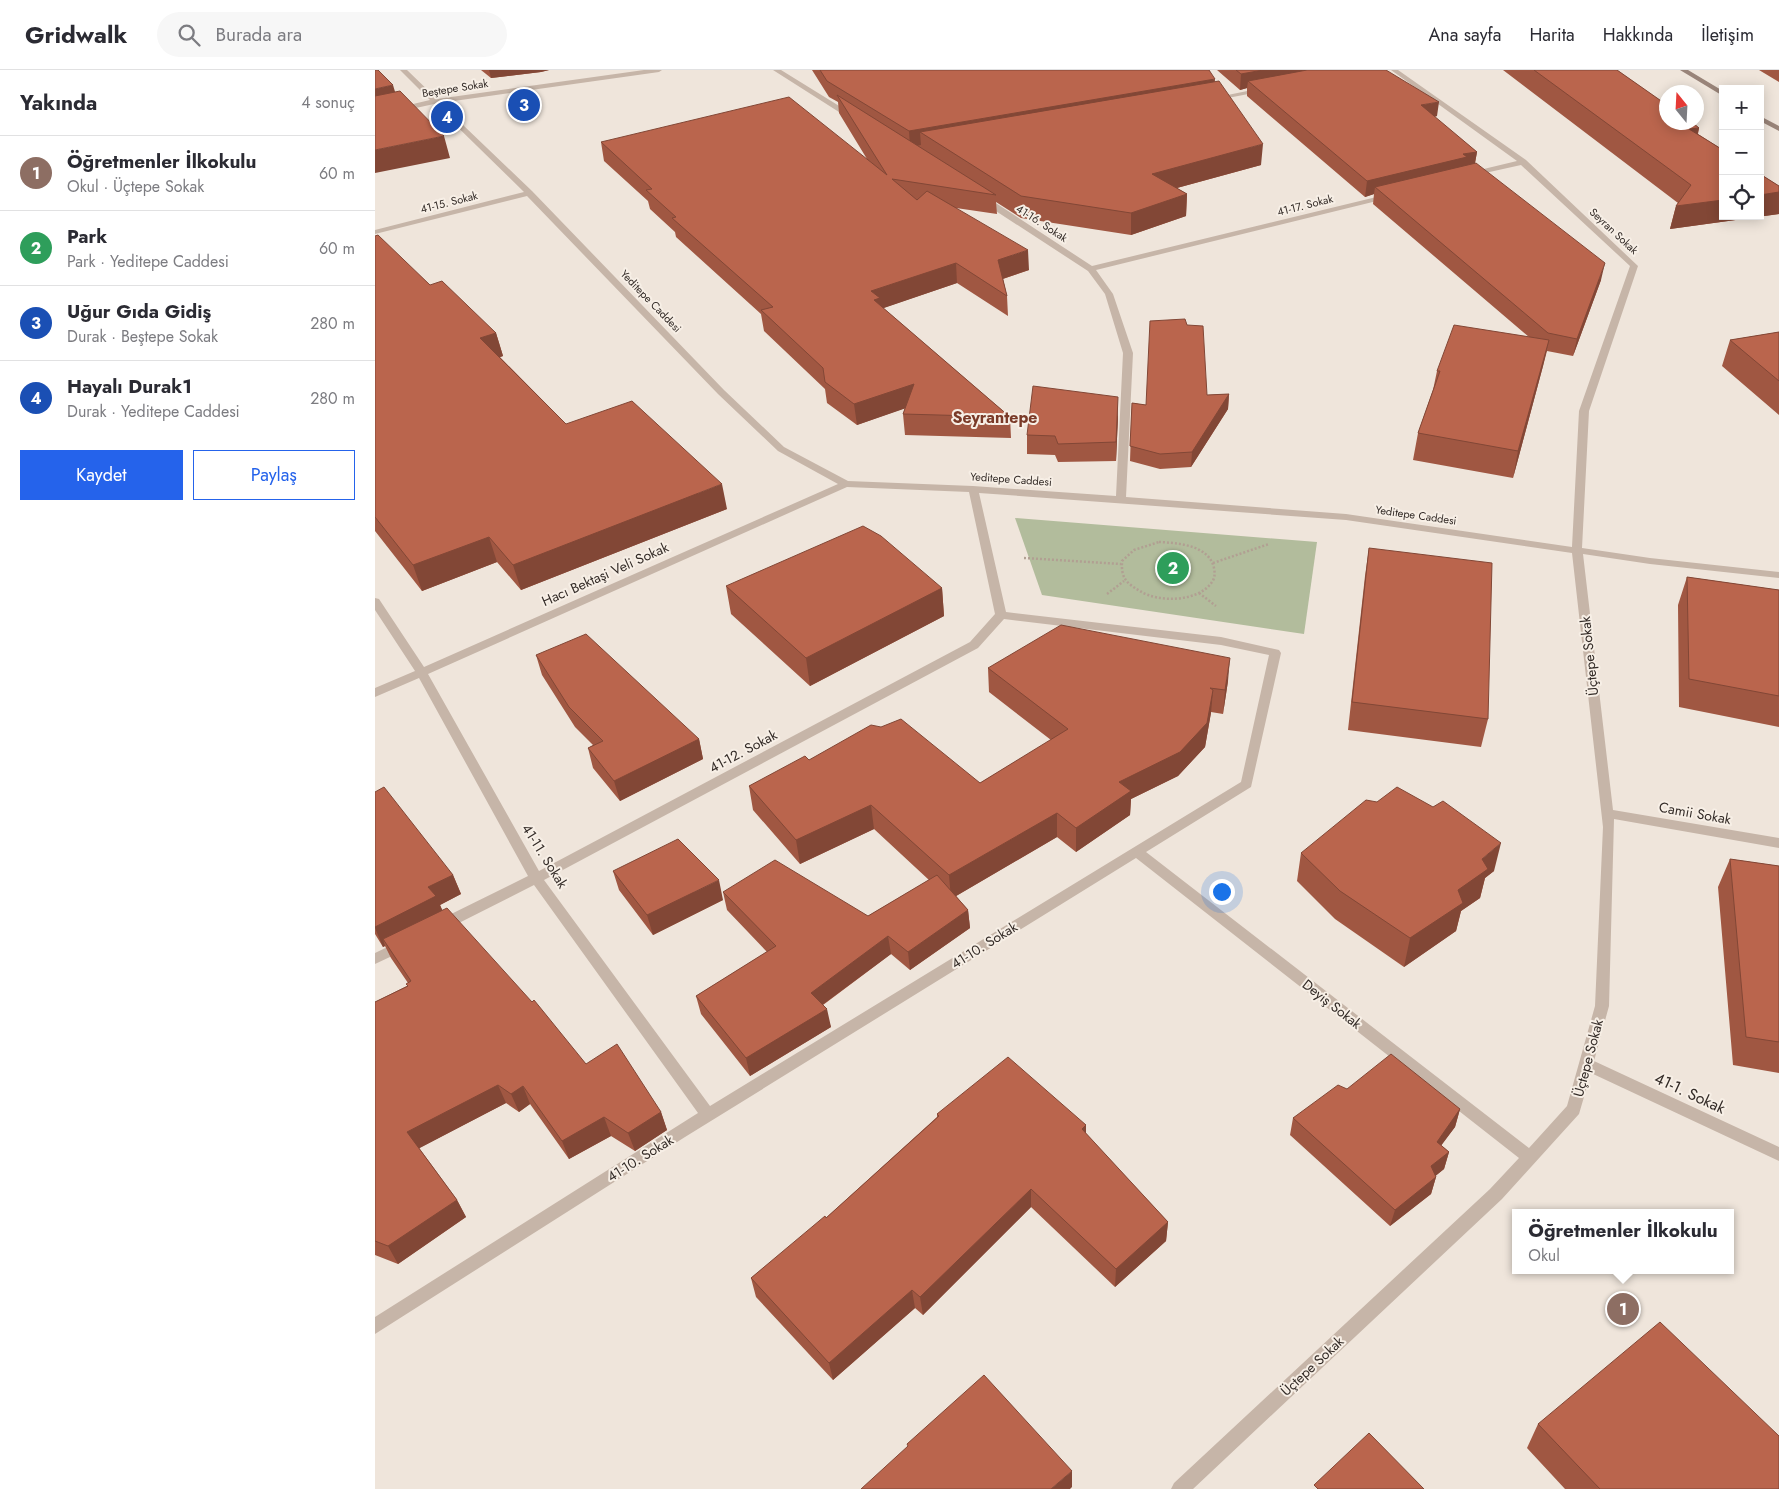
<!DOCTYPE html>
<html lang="tr">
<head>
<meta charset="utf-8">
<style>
	:root { --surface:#fff; --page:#f7f7f7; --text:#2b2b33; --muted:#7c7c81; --line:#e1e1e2; --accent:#2563eb }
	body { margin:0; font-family:Jost,sans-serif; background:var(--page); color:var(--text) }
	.controls { position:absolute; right:15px; top:15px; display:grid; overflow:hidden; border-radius:0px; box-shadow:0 2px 12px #0003 }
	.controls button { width:45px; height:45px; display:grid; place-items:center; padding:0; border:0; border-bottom:1px solid var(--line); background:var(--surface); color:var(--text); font:25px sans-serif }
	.compass { position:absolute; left:1284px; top:15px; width:45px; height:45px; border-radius:50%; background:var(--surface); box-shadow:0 2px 12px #0003; rotate:342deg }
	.you { position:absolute; left:846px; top:821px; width:18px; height:18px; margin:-12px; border:4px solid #fff; border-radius:50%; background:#1a73e8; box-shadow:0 0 0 8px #1a73e833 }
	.badge { display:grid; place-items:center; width:32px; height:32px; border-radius:50%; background:var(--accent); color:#fff; font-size:16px; font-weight:700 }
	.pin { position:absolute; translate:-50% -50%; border:2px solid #fff; box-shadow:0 1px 5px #0006 }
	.popup { position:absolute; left:1137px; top:1139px; width:222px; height:65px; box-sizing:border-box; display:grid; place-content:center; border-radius:0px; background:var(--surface); filter:drop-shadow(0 1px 4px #0005); font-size:16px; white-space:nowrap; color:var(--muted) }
	.popup b { font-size:19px; color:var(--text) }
	.popup::after { content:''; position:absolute; left:50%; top:100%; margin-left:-10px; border:10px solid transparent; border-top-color:var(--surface) }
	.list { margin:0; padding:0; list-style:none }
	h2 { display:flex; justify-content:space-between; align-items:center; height:65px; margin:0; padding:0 20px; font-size:21px }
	h2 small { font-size:16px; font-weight:400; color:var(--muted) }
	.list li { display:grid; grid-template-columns:32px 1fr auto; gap:15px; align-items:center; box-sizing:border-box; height:75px; padding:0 20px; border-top:1px solid var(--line) }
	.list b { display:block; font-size:19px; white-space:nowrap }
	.list p { margin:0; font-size:16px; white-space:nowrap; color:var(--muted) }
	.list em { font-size:16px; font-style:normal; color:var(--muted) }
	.actions { display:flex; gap:10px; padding:15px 20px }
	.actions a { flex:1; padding:11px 0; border:1px solid var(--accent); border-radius:0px; text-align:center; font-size:18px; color:var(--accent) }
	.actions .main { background:var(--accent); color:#fff }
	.icon { flex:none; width:28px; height:28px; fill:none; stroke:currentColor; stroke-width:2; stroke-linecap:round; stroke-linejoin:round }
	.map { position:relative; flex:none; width:1404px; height:1419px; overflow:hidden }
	header { display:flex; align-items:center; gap:30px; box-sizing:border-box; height:70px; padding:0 25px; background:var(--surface); border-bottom:1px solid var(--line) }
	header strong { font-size:24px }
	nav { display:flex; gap:28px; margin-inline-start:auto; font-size:18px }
	.search { width:350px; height:45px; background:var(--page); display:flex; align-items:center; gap:12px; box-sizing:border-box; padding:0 18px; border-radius:28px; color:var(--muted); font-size:19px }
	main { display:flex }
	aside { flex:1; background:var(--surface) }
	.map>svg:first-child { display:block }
</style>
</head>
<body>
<header>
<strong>Gridwalk</strong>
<div class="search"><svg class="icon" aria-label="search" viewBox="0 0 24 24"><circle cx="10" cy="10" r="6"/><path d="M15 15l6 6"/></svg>Burada ara</div>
<nav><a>Ana sayfa</a><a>Harita</a><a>Hakkında</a><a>İletişim</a></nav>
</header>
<main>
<aside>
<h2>Yakında<small>4 sonuç</small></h2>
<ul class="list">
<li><span class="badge" style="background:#8d6e63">1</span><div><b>Öğretmenler İlkokulu</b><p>Okul · Üçtepe Sokak</p></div><em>60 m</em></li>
<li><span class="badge" style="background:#2e9e5b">2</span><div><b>Park</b><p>Park · Yeditepe Caddesi</p></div><em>60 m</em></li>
<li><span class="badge" style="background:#1a4fb4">3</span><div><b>Uğur Gıda Gidiş</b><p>Durak · Beştepe Sokak</p></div><em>280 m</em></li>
<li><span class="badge" style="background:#1a4fb4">4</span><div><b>Hayalı Durak1</b><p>Durak · Yeditepe Caddesi</p></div><em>280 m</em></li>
</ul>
<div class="actions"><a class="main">Kaydet</a><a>Paylaş</a></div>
</aside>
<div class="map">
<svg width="1404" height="1419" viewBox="0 0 1404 1419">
	<rect width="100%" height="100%" fill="#efe5db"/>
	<path fill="#b2bc9c" d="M640,448L942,472L929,564L667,525Z"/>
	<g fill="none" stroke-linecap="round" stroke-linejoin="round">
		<path stroke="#b19f92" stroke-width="2.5" stroke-dasharray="2 2" stroke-linecap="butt" d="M784,472C803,473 834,475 839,498C840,503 840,508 837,512C824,532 783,533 765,521C751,513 746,508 747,491L759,480Z
			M649,488L746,494
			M838,493L894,474
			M824,523L841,536
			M732,524L749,511"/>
		<path fill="#c6b5a8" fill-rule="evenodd" d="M25,0H32L62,29L269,0H287L284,2L65,33L157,121L349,320L409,377L473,411L598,416L741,426L748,283L730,224L713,201L604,130V126H610L717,196L1018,123V127L721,200L738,224L758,283L751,427L971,444L1197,477L1204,341L1255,196L1146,95L1092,107V103L1142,91L1016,0H1023L1151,90L1263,196L1214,341L1207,478L1275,488L1404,502V508L1275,494L1208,484L1238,740L1404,768V778L1239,749L1234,936L1219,991L1404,1077V1091L1216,1003L1204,1044L1127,1129L818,1419H796L799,1413L1115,1119L1144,1088L761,788L310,1067L0,1264V1247L323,1043L159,815L72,859L67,860L62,859L60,855L62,851L153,806L44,608L0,627V618L40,601L0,540V528L4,529L49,597L463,414L403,381L343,324L152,126L0,164V160L149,122L59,34L0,47V43L55,30ZM472,417L594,422L620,544L595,572L164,801L53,604ZM604,423L971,450L1197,483L1228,757L1220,936L1192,1036L1154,1078L771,782L876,717L906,583L904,580L846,567L631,542ZM629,549L846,575L894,585L866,712L335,1036L169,810L603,578Z
			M398,0H406L482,47L475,49Z
			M887,18L890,20L889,21L837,31L833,29Z
			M27,870L32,871L34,875L32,879L0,894V883Z"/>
		<path fill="#998479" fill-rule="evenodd" d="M1305,0H1313L1348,21V26Z
			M1385,46L1404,56V61L1385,51Z"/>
	</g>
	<path fill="#a05742" d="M106,0H174L166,2L116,8Z
		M437,0H834L839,12L886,95L802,118L812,124L811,146L756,165L646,148L621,132L622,144L581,138L654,200L628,209L632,226L633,246L582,213L508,238L635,347L636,368L530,365L528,344L530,338L482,355L452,333L450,319L389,261L386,244L301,167L300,162L275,139L273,131L229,91L226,72L492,89L464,43L463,32L454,27Z
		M842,0H1011L1062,46L1059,47L1102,82L1100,93L1226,210L1198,286L1172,281L1168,296L1138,408L1038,390L1043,363L1058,320L1062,301L1154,267L998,134L999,124L990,127L872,26V18L865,20Z
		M1128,0H1242L1324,58L1323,64L1404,116V144L1295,159L1301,136L1303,133Z
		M1384,0H1404V12Z
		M0,166L55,215L121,263L128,286L125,287L191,354L352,439L146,520L122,492L47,521L0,461Z
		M1404,262V345L1347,296L1355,270Z
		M854,324L853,339L816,397L785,399L755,391L757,333L771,335L832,325Z
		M743,346L741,391L683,392L680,385L652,384V365Z
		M994,478L1113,649L1106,677L973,660L990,506Z
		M1312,507L1404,520V657L1304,637L1303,535Z
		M351,516L567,518L569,546L435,616L356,544Z
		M161,585L324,669L328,689L245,731L218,698L213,678L218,675L200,657L167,605Z
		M613,598L853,611L848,644L836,642L830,677L803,706L756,729L755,745L701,782L682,767L581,826L593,840L595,858L535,900L516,884L448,935L456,957L375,1006L326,944L321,926L392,882L352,840L348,822L493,846L554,810L499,759L425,794L378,740L374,716L434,690L605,713L676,670L614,622Z
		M0,722L78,805L86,824L65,835L67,840L211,994L286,1042L292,1060L260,1081L236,1066L194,1089L155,1034L144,1042L131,1033L44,1078L82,1130L91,1147L23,1194L0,1185V932L32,916L33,913L16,888L10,876L8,877L0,864Z
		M926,783L1119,801L1110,808L1105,828L1086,841L1081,861L1029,897L960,849L922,811Z
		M1355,789L1404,796V1003L1358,995L1343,817Z
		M238,801L348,830L278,865L244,820Z
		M972,1019L1085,1039L1080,1057L1066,1075L1074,1082L1069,1099L1060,1106L1061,1107L1056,1124L1015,1156L915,1065L918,1048Z
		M562,1044L711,1064L793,1152L791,1171L740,1217L656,1137L548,1245L540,1238L458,1310L381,1227L376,1208L451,1148L562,1047Z
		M1163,1354L1404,1419H1190L1152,1378Z"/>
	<path fill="#824736" d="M114,0H174L166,2L116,8Z
		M888,0H972L873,11L872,18L865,20L866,4Z
		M840,9L839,25L545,62L546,75L535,77L534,61Z
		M18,15L24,35L0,41V19Z
		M1064,32L1062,46L1044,50L1046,35Z
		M1324,58L1319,79L1314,59Z
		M69,66L75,88L0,103V80Z
		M888,74L886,95L776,125L777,104Z
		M1102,82L1099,98L1000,117L999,124L990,127L992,111L1088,84Z
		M1404,122V144L1295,159L1301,136L1348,130V146H1385V125Z
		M812,124L811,146L756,165V143Z
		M653,180L654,200L624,210L623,190Z
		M581,193L582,213L506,239V249L496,221Z
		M1230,193L1226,210L1198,286L1202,269Z
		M121,263L128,286L112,292L105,268Z
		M1174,270L1168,296L1138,408L1143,381Z
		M539,314L540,335L482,355L479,334Z
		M854,324L853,339L816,397L817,382Z
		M743,327V346L741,391V372Z
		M347,414L352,439L146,520L138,495Z
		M114,467L122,492L47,521L38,495Z
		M567,518L569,546L435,616L431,588Z
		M855,588L853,611L848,644L850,620Z
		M838,620L836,643L830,677L803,706L756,729L755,745L701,782V758L744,712Z
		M324,669L328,689L245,731L239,711Z
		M496,735L499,759L425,794L421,770Z
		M682,743V767L576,829L574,805Z
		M1126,773L1119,801L1110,808L1105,828L1086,841L1081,861L1029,897L1035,868L1083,820L1107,789Z
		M78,805L86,824L65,835L70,846L8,869L10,876L8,877L0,858V857L53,817Z
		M344,810L348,830L278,865L272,845Z
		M593,840L595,858L535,900L533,882Z
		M513,866L516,884L439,941L436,923Z
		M452,939L456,957L375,1006L371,988Z
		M123,1015L131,1033L41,1080L32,1062Z
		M148,1016L155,1034L144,1042L136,1024Z
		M1085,1039L1080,1057L1057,1088L1062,1072Z
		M286,1042L292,1060L260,1081L253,1063Z
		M229,1047L236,1066L194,1089L187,1071Z
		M711,1055V1074L707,1059Z
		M1074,1082L1069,1099L1052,1113L1056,1096Z
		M1061,1107L1056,1124L1015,1156L1020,1140Z
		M656,1119V1137L548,1245L545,1227Z
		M82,1130L91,1147L23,1194L13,1176Z
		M793,1152L791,1171L740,1217L741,1199Z
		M537,1220L540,1238L458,1310L454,1293Z
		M697,1401V1417L695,1419H676Z"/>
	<path fill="#ba654d" stroke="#824736" d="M0,0H3L18,15L0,19Z
		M445,0H834L840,9L534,61L452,11Z
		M861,0H888L866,4Z
		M932,0H1011L1064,32L1046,35L1102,82L1088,84L1092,87L992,111L873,11Z
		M1159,0H1242L1292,35V52H1317L1324,58L1314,59L1348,80V130L1301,136L1316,115Z
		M844,11L888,74L777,104L812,124L756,143L646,126L545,62Z
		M25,21L69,66L0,80V26Z
		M462,25L621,125L517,109L542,130L552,121L653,180L623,190L632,226L581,193L496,221L505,228L499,230L635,347L528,344L539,314L479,334L450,312L448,298L386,240L398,237L297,148L301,147L271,120L277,119L226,72L414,27L512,105Z
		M1101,93L1230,193L1202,269L1173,263L1000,117Z
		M1385,104L1404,116V122L1385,125Z
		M3,165L55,215L67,211L121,263L105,268L191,354L257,331L347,414L138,495L114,467L38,495L0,447V166Z
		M810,249L812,255L828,256L832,325L854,324L817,382L785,384L755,376L757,333L771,335L775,251Z
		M1079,255L1174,270L1143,381L1043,363L1065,301H1062Z
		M1404,262V311L1355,270Z
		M658,316L743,327L741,372L683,374L680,366L652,365Z
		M488,456L506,466L567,518L431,588L351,516Z
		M994,478L1117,493L1113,649L977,632Z
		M1312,507L1404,520V626L1314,609Z
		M686,555L855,588L850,620L835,618L838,620L832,653L805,682L744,712L756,721L701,758L682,743L574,805L496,735L421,770L374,716L430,686L434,690L496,655L506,657L526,649L605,713L693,659L613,598Z
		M211,564L324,669L239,711L213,678L228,671L194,637L161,585Z
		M9,717L78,805L53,817L61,826L0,857V722Z
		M1022,717L1058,737L1068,731L1126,773L1107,789L1113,799L1083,820L1088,833L1035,868L965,821L926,783L991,730L1002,732Z
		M303,769L344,810L272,845L238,801Z
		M1355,789L1404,796V972L1371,967Z
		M400,790L493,846L562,805L593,840L533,882L513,866L436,923L452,939L371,988L321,926L401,876L348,822Z
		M72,838L157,932L159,930L211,994L242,974L286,1042L253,1063L229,1047L187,1071L148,1016L136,1024L123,1015L32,1062L82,1130L13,1176L0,1171V932L33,916L31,914L36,911L8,869Z
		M1016,984L1085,1039L1062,1072L1074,1082L1056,1096L1061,1107L1020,1140L918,1048L963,1015L972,1019Z
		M633,987L711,1055L707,1059L793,1152L741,1199L656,1119L545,1227L537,1220L454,1293L376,1208L450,1146L451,1148L564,1046L562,1044Z
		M1285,1252L1404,1366V1419H1225L1163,1354Z
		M609,1305L697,1401L676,1419H486L533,1376L532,1374Z
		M994,1363L1049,1419H943L939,1415Z"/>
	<g text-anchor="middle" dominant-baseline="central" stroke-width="4" stroke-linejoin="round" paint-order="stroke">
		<g font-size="11" fill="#332b27" stroke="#f7efe6">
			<text transform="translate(80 18) rotate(-9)">Beştepe Sokak</text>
			<text transform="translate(74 132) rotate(-14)">41-15. Sokak</text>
			<text transform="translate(930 135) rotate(-14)">41-17. Sokak</text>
			<text transform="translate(667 153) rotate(33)">41-16. Sokak</text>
			<text transform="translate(1239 161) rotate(43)">Seyran Sokak</text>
			<text transform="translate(276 231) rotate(46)">Yeditepe Caddesi</text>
			<text transform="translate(636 409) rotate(4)">Yeditepe Caddesi</text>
			<text transform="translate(1041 445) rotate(8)">Yeditepe Caddesi</text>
		</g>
		<g font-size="14" fill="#332b27" stroke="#f7efe6">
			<text transform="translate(230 504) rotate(-24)">Hacı Bektaşi Veli Sokak</text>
			<text transform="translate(1214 586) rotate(-96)">Üçtepe Sokak</text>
			<text transform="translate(368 681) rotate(-28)">41-12. Sokak</text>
			<text transform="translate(1320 743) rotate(10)">Camii Sokak</text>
			<text transform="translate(170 786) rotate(58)">41-11. Sokak</text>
			<text transform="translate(609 875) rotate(-32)">41-10. Sokak</text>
			<text transform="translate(957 934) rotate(38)">Deyiş Sokak</text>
			<text transform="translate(1213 988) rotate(-75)">Üçtepe Sokak</text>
			<text transform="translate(265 1088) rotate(-32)">41-10. Sokak</text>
			<text transform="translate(937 1296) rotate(-43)">Üçtepe Sokak</text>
		</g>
		<g font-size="16" font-weight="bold" fill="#7a3a28" stroke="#f7efe6">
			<text x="620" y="347">Seyrantepe</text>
		</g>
		<g font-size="16" fill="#332b27" stroke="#f7efe6">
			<text transform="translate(1315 1023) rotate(25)">41-1. Sokak</text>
		</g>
	</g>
</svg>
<div class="controls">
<button>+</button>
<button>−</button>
<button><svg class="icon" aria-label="locate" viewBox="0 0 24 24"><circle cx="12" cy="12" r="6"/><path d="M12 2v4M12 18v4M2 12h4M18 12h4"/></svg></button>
</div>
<svg class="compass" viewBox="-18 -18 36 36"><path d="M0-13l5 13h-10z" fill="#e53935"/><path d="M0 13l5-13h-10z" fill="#7c7c81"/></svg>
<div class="you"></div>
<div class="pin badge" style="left:1248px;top:1239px;background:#8d6e63">1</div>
<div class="popup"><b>Öğretmenler İlkokulu</b>Okul</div>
<div class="pin badge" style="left:798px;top:498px;background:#2e9e5b">2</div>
<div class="pin badge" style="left:149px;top:35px;background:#1a4fb4">3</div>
<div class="pin badge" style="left:72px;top:47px;background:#1a4fb4">4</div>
</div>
</main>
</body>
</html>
